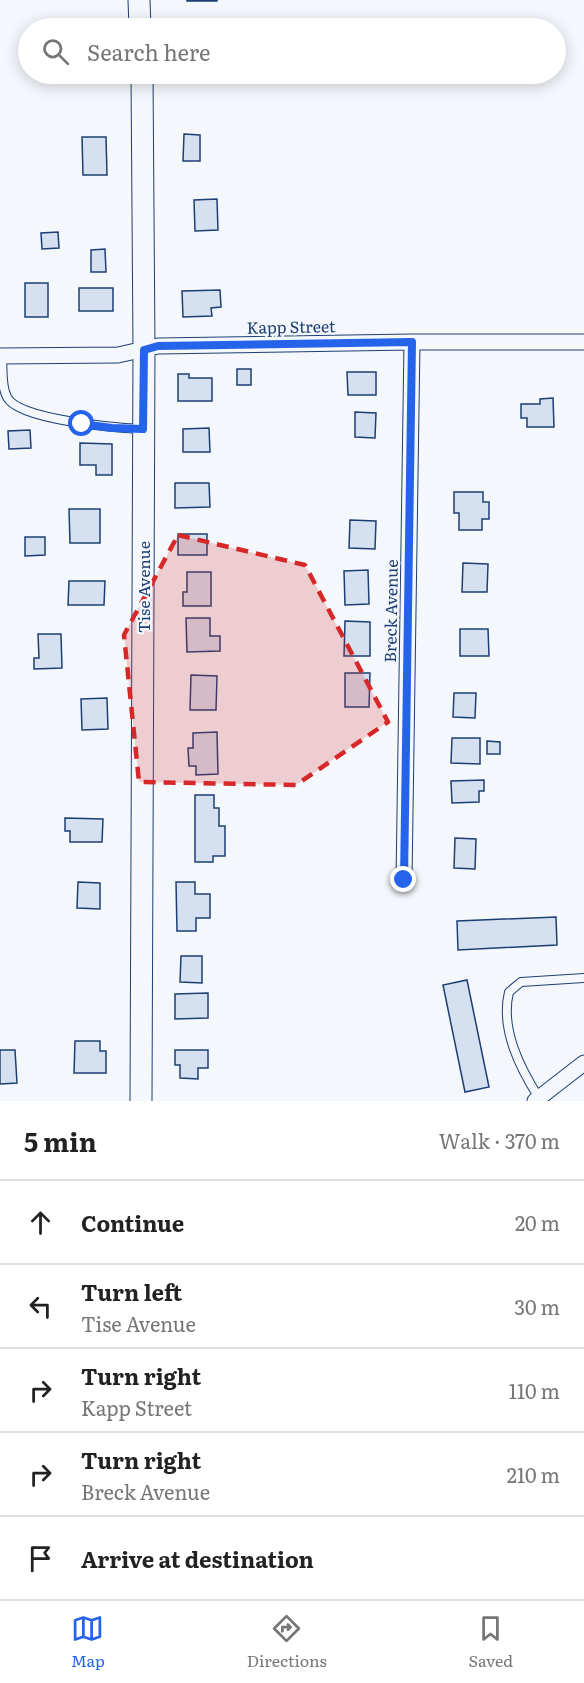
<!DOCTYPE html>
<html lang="en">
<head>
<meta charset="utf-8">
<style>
	:root { --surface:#fff; --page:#f2f2f2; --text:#222; --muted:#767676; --line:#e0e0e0; --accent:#2563eb }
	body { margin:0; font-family:Literata,serif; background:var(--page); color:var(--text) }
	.stop { position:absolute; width:18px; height:18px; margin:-14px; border:4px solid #2563eb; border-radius:50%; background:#fff }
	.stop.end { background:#2563eb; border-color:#fff; box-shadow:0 2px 6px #0008 }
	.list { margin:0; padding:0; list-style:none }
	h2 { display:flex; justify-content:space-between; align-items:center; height:78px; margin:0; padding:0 24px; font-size:26px }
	h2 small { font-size:20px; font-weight:400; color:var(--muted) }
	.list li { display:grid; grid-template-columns:39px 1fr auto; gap:18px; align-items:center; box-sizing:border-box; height:84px; padding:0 24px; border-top:2px solid var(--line) }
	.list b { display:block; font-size:22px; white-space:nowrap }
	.list p { margin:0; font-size:20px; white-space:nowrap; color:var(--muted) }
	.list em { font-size:20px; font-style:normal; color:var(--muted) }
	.icon { flex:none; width:33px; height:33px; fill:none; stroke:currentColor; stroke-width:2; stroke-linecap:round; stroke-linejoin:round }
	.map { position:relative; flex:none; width:584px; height:1101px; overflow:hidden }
	.search { position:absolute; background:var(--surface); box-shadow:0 3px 15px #0003; left:18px; right:18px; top:18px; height:66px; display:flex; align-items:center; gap:15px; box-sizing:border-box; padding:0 21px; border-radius:33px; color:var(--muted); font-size:22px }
	.sheet { height:498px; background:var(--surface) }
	nav { display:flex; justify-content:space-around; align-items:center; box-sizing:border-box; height:84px; border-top:2px solid var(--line); background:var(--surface); font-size:16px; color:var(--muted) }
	nav a { display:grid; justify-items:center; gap:3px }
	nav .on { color:var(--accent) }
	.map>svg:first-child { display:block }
</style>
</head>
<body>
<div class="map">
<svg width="584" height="1101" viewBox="0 0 584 1101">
	<rect width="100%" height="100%" fill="#f4f7fb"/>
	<path fill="#d5e0f0" stroke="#1d3f73" stroke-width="1.5" d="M187,0H217V1H187Z
		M50,74H79V77L50,78Z
		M184,134L200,135V161H183Z
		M82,137H106L107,175H83Z
		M217,199L218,230L195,231L194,200Z
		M58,232L59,248L42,249L41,233Z
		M105,249L106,272H91V250Z
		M25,283H48V317H25Z
		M79,288H113V311H79Z
		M220,290L221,307L211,308L212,316L183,317L182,291Z
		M237,369H251V385H237Z
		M347,372H376V395H348Z
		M178,374H189V378H212V401H178Z
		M553,398L554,427H527V418H521V404H540V399Z
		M355,412L376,413L375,438L355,437Z
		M209,428L210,452H183V429Z
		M30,430L31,448L9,449L8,431Z
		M80,443L112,444V475H96V465H80Z
		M175,483H209L210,507L175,508Z
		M454,492H483V502H489V519H482V530H459V513H454Z
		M69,509H100V543H70Z
		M350,520L376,521L375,549L349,548Z
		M178,534H207V555H178Z
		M25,537H45V555L25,556Z
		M463,563L488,564L487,592H462Z
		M368,570L369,604L345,605L344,571Z
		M187,572H211V606H183V592H187Z
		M69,581H105L104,605H68Z
		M186,618H210V636H220V651L187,652Z
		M345,621L370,622V656H344Z
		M460,629H488L489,656H460Z
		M38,634H61L62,668L34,669V658H39Z
		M345,673H370L369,707H345Z
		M191,675L217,676L216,710H190Z
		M454,693H476L475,718L453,717Z
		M107,698L108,729L82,730L81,699Z
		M217,732L218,774L196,775V766H189L188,748H193V733Z
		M452,738H480V764L451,763Z
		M487,741L500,742V754H487Z
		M484,780V791H479V802L452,803L451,781Z
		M195,795H214V808H219V826H225V856H213V862H195Z
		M65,818L103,819L102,842H70V831H65Z
		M455,838L476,839L475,869L454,868Z
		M78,882L100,883V909L77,908Z
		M176,882H195V894H210V918H196V931H177Z
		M556,917L557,945L458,950L457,921Z
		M181,956H202V983L180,982Z
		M467,980L489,1087L465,1092L443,985Z
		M208,993V1018L175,1019V994Z
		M75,1041H100V1051H106V1073H74Z
		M0,1050H15L17,1083L0,1084Z
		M175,1050H208V1068H198V1079L180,1078V1065H175Z"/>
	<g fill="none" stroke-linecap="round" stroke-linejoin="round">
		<g stroke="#1d3f73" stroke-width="10">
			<path id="lane" d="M2,356C3,368 1,386 7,397C18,420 118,428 143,429
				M539,1098C520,1068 500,1029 509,992L521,982L584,978"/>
		</g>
		<g stroke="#1d3f73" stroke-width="17">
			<path id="street" d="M0,356L118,355L158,346L412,342H584
				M404,880L412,342
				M535,1101L584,1063"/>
		</g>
		<g stroke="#1d3f73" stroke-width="23">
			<path id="secondary" d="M139,0L140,28
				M141,1101L144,350L142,74"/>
		</g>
		<use href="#lane" stroke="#f4f7fb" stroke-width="8"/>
		<use href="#street" stroke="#f4f7fb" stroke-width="15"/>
		<use href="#secondary" stroke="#f4f7fb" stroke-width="21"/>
	</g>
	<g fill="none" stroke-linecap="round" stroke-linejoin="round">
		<path stroke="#2563eb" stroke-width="8" d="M82,424L112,428L143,429L144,350L158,346L412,342L404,880"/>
	</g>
	<path fill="#d62828" fill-opacity="0.2" stroke="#d62828" stroke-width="4.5" stroke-dasharray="12 8" stroke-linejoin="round" d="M178,535L305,565L388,722L296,785L139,782L124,635Z"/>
	<g text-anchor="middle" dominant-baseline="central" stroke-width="4.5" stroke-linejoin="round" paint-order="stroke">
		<g font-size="16" fill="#1d3f73" stroke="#f4f7fb">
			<text transform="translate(291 326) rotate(-1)">Kapp Street</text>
			<text transform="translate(143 587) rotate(-90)">Tise Avenue</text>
			<text transform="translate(390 611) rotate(-89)">Breck Avenue</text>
		</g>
	</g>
</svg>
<div class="stop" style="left:82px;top:424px"></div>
<div class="stop end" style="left:404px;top:880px"></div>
<div class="search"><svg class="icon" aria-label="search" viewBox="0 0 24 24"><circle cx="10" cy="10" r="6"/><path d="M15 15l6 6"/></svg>Search here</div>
</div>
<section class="sheet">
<h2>5 min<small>Walk · 370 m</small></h2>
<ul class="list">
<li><svg class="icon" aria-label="ahead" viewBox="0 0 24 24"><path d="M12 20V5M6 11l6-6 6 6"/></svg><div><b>Continue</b></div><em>20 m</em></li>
<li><svg class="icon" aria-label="left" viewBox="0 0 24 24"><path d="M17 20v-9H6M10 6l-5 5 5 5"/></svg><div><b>Turn left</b><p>Tise Avenue</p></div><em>30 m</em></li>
<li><svg class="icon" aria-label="right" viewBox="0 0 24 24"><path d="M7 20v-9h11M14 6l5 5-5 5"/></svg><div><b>Turn right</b><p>Kapp Street</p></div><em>110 m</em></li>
<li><svg class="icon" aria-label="right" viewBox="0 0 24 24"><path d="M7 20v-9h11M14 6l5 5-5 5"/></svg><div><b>Turn right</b><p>Breck Avenue</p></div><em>210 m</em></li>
<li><svg class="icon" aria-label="arrive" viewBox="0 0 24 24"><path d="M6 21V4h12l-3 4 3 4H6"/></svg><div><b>Arrive at destination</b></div></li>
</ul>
</section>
<nav>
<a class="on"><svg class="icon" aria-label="map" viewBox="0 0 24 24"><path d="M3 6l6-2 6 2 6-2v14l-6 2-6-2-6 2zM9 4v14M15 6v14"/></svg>Map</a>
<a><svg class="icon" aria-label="directions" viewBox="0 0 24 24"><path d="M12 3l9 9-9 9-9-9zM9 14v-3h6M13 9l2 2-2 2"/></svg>Directions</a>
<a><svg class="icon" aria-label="saved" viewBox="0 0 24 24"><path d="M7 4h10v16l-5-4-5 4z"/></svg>Saved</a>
</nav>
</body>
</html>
